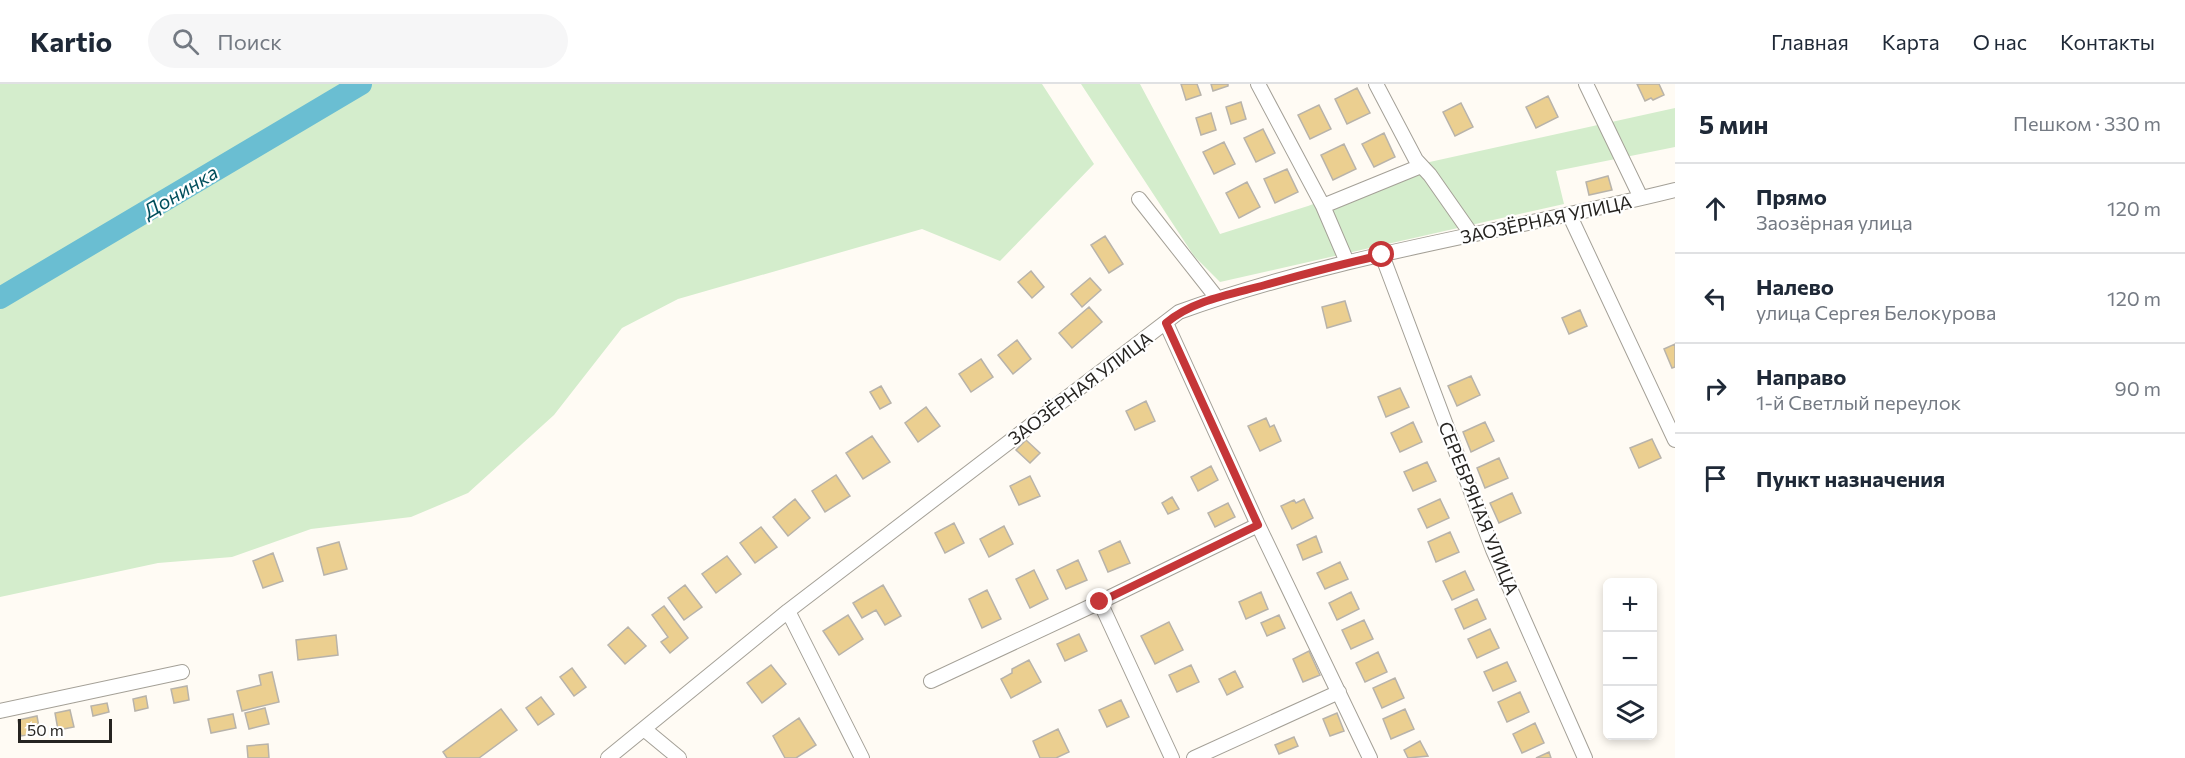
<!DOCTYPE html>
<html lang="ru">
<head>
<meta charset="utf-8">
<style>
	:root { --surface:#fff; --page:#f6f6f7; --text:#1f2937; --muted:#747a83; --line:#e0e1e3 }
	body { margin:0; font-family:Commissioner,sans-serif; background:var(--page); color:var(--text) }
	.controls { position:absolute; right:18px; bottom:18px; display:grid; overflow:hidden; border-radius:9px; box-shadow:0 3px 9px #0003 }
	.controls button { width:54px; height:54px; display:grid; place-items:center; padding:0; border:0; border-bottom:2px solid var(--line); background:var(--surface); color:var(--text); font:30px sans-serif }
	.scale { position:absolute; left:18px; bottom:15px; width:94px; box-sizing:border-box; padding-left:6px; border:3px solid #262421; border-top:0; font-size:16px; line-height:21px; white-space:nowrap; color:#262421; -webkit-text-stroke:4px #fff; paint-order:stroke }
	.stop { position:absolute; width:18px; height:18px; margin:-14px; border:4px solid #c53638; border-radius:50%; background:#fff }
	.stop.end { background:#c53638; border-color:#fff; box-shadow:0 2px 6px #0008 }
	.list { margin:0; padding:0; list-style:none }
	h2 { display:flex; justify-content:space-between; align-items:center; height:78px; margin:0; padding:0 24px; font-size:26px }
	h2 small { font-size:20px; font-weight:400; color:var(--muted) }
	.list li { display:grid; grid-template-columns:39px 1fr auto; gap:18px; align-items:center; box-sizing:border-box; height:90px; padding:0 24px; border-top:2px solid var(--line) }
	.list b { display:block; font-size:22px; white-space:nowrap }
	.list p { margin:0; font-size:20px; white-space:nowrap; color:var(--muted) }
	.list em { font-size:20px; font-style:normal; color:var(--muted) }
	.icon { flex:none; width:33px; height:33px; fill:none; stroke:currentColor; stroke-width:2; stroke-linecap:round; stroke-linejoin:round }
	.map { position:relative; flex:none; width:1675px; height:674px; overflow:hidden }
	header { display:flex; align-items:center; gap:36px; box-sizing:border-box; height:84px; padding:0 30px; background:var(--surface); border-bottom:2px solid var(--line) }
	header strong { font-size:28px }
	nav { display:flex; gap:33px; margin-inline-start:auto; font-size:21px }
	.search { width:420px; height:54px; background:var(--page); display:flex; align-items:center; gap:15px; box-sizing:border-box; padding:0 21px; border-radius:33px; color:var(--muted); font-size:22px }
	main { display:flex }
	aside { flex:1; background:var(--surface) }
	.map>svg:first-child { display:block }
</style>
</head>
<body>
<header>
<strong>Kartio</strong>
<div class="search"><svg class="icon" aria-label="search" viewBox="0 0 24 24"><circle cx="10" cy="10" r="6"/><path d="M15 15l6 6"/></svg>Поиск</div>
<nav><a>Главная</a><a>Карта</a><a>О нас</a><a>Контакты</a></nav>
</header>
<main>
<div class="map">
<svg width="1675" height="674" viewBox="0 0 1675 674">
	<rect width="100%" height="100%" fill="#fffbf4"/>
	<path fill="#d4edcc" d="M0,0H1042L1094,80L1000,177L922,145L678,215L622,244L554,331L468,409L411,433L311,445L232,473L158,479L0,513Z
		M1081,0H1140L1220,150L1308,122L1416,81L1675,24V63L1556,87L1564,120L1220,198L1194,172Z"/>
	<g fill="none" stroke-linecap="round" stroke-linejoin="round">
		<path stroke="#6abed2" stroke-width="22" d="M0,214L361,0"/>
	</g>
	<path fill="#ebcf90" stroke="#b8b3aa" stroke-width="1.5" d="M1181,0H1197L1201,11L1186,16Z
		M1211,0H1228V2L1213,7Z
		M1637,0H1659L1664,11L1653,16L1651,14L1645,17Z
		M1357,4L1370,29L1347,40L1335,15Z
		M1548,12L1558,33L1536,44L1526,23Z
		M1241,18L1246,35L1231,40L1226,23Z
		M1461,19L1473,43L1455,52L1443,28Z
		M1319,21L1331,45L1310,55L1298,31Z
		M1211,29L1216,46L1201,51L1196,34Z
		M1263,45L1275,69L1256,78L1244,54Z
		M1384,49L1395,73L1374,83L1362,60Z
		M1224,58L1235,80L1214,90L1203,68Z
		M1344,60L1356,85L1333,96L1321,71Z
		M1287,85L1298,108L1275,119L1264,95Z
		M1608,92L1612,106L1589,111L1586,98Z
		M1247,98L1260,123L1239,134L1226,109Z
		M1105,152L1123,180L1109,189L1091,161Z
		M1031,187L1044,203L1032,214L1018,198Z
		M1090,194L1101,206L1082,223L1071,210Z
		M1345,217L1351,237L1327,244L1322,223Z
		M1089,223L1102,238L1072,264L1059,249Z
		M1580,226L1587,242L1569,250L1562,234Z
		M1017,256L1031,275L1013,290L998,271Z
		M1675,260V283L1672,284L1664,265Z
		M981,275L993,293L971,308L959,290Z
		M1471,292L1480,311L1457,322L1448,302Z
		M881,302L891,319L880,325L870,308Z
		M1400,304L1409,323L1386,333L1378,313Z
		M1146,317L1155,337L1135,346L1126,327Z
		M926,323L940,342L918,358L905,339Z
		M1266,334L1270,343L1274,341L1281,357L1260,367L1248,342Z
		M1413,338L1422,358L1400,368L1391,349Z
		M1485,338L1494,357L1471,368L1463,348Z
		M872,352L890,378L863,395L846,369Z
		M1652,355L1661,374L1639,384L1630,364Z
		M1026,356L1040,369L1030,379L1016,366Z
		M1499,374L1508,394L1485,404L1477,384Z
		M1427,378L1436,397L1413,407L1404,388Z
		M1211,382L1218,396L1198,407L1191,393Z
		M836,391L850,412L825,428L812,407Z
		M1030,392L1040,412L1019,421L1010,402Z
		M1512,409L1521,429L1499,439L1490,419Z
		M1172,413L1179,425L1168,430L1162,419Z
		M795,415L810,434L788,452L773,433Z
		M1304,415L1313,434L1292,445L1281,422L1294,416L1296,419Z
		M1440,415L1449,434L1427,444L1418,425Z
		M1228,419L1235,433L1215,443L1208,429Z
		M954,439L964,459L945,469L935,449Z
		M1004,442L1013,460L989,473L980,455Z
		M761,443L777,463L755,479L740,459Z
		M1450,448L1459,468L1436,478L1428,458Z
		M1316,452L1322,468L1303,476L1297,461Z
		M1120,457L1130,479L1108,488L1099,467Z
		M339,458L347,485L324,491L317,464Z
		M273,469L283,497L263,504L253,477Z
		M727,472L741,490L716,509L702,490Z
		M1078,476L1087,496L1066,505L1057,486Z
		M1340,478L1348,495L1325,505L1317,489Z
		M1034,486L1048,515L1030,524L1016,495Z
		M1465,487L1474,506L1452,516L1443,497Z
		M685,501L702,523L684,536L668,514Z
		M883,501L901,532L885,541L876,526L862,534L853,519Z
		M987,506L1001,535L982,544L969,515Z
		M1261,508L1268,525L1246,535L1239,518Z
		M1351,508L1359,525L1337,536L1329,519Z
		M1477,515L1486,535L1464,545L1455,525Z
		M664,522L688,554L670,569L661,558L668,553L652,531Z
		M848,531L863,555L839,571L823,547Z
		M1279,531L1285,544L1267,552L1261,539Z
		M1364,536L1373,555L1351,565L1342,546Z
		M1169,538L1183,566L1155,580L1141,552Z
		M628,543L646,562L625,580L608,561Z
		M1490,545L1499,564L1477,574L1468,555Z
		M1079,550L1087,567L1065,577L1057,560Z
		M336,551L338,571L298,576L296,556Z
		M1309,567L1320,591L1303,598L1293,575Z
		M1378,568L1387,588L1365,598L1356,579Z
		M1029,576L1041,598L1011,614L1001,595L1012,589V585Z
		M1507,578L1516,597L1493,607L1484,588Z
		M771,581L786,600L762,619L747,599Z
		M1191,581L1199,598L1177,608L1169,591Z
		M572,584L586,603L574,612L560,593Z
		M1235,587L1243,603L1227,611L1219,595Z
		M272,588L279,618L242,627L237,607L261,601L259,591Z
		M1395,594L1404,614L1382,624L1373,604Z
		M187,602L189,616L174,619L171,605Z
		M1520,608L1529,628L1507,638L1498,618Z
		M146,612L148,624L135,627L133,615Z
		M541,613L554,630L538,641L526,624Z
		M1121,616L1129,633L1107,643L1099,626Z
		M107,619L109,628L93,632L91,622Z
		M265,624L269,640L249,645L245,629Z
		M501,625L517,646L479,674H447L443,668Z
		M1405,625L1414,645L1391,655L1383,635Z
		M70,626L74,643L58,646L55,629Z
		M1337,629L1344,647L1330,652L1323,635Z
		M233,630L236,644L211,649L208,635Z
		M37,632L40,649L21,652L18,636Z
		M799,634L816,661L796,674H785L773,652Z
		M1535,639L1544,659L1522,669L1513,650Z
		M1058,645L1069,668L1056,674H1040L1033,657Z
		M1294,653L1298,662L1279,670L1275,661Z
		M1420,657L1428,672L1408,674L1404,666Z
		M268,660L269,674H248L247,662Z
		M1549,668L1551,674H1536Z"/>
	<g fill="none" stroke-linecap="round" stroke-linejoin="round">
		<g stroke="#a4a097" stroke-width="16">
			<path id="minor" d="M1258,0L1323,122L1421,82
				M1376,0L1416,76L1430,91L1472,151
				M1586,0L1641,114
				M1139,115L1217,214
				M1323,122L1347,178
				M1569,130L1675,356
				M1382,171L1493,466L1585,674
				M1166,239L1258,441L1370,674
				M1100,518L1172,674
				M788,527L862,674
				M931,597L1100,518L1258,441
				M0,627L182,588
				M644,645L679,674
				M608,674L788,527L1179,228C1340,170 1510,147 1675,106
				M1194,674L1339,608"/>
		</g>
		<use href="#minor" stroke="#fff" stroke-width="14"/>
	</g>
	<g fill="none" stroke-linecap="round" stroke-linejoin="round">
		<path stroke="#c53638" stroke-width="8" d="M1100,518L1258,441L1166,239C1193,216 1232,210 1265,201C1304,190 1342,180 1382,171"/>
	</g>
	<g text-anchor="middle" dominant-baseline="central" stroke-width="4.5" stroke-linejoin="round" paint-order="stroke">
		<g font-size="18" fill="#262421" stroke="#fff">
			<text transform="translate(1546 135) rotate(-12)">ЗАОЗЁРНАЯ УЛИЦА</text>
			<text transform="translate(1080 304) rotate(-37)">ЗАОЗЁРНАЯ УЛИЦА</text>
			<text transform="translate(1479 424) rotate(68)">СЕРЕБРЯНАЯ УЛИЦА</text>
		</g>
		<g font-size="20" font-style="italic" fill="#004e5c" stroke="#fff">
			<text transform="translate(180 107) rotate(-31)">Донинка</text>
		</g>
	</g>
</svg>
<div class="controls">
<button>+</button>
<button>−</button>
<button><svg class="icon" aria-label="layers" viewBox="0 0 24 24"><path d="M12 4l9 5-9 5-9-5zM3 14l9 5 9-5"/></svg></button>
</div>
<div class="scale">50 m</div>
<div class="stop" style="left:1382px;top:171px"></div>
<div class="stop end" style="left:1100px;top:518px"></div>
</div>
<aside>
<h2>5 мин<small>Пешком · 330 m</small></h2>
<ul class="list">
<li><svg class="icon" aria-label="ahead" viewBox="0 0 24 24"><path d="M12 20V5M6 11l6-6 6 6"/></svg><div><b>Прямо</b><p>Заозёрная улица</p></div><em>120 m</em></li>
<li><svg class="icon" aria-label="left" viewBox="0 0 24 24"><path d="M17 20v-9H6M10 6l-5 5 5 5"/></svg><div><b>Налево</b><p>улица Сергея Белокурова</p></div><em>120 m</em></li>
<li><svg class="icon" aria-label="right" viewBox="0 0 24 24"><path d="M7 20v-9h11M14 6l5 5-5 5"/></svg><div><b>Направо</b><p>1-й Светлый переулок</p></div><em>90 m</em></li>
<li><svg class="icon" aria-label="arrive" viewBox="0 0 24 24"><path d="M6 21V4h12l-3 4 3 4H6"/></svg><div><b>Пункт назначения</b></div></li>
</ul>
</aside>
</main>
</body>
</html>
